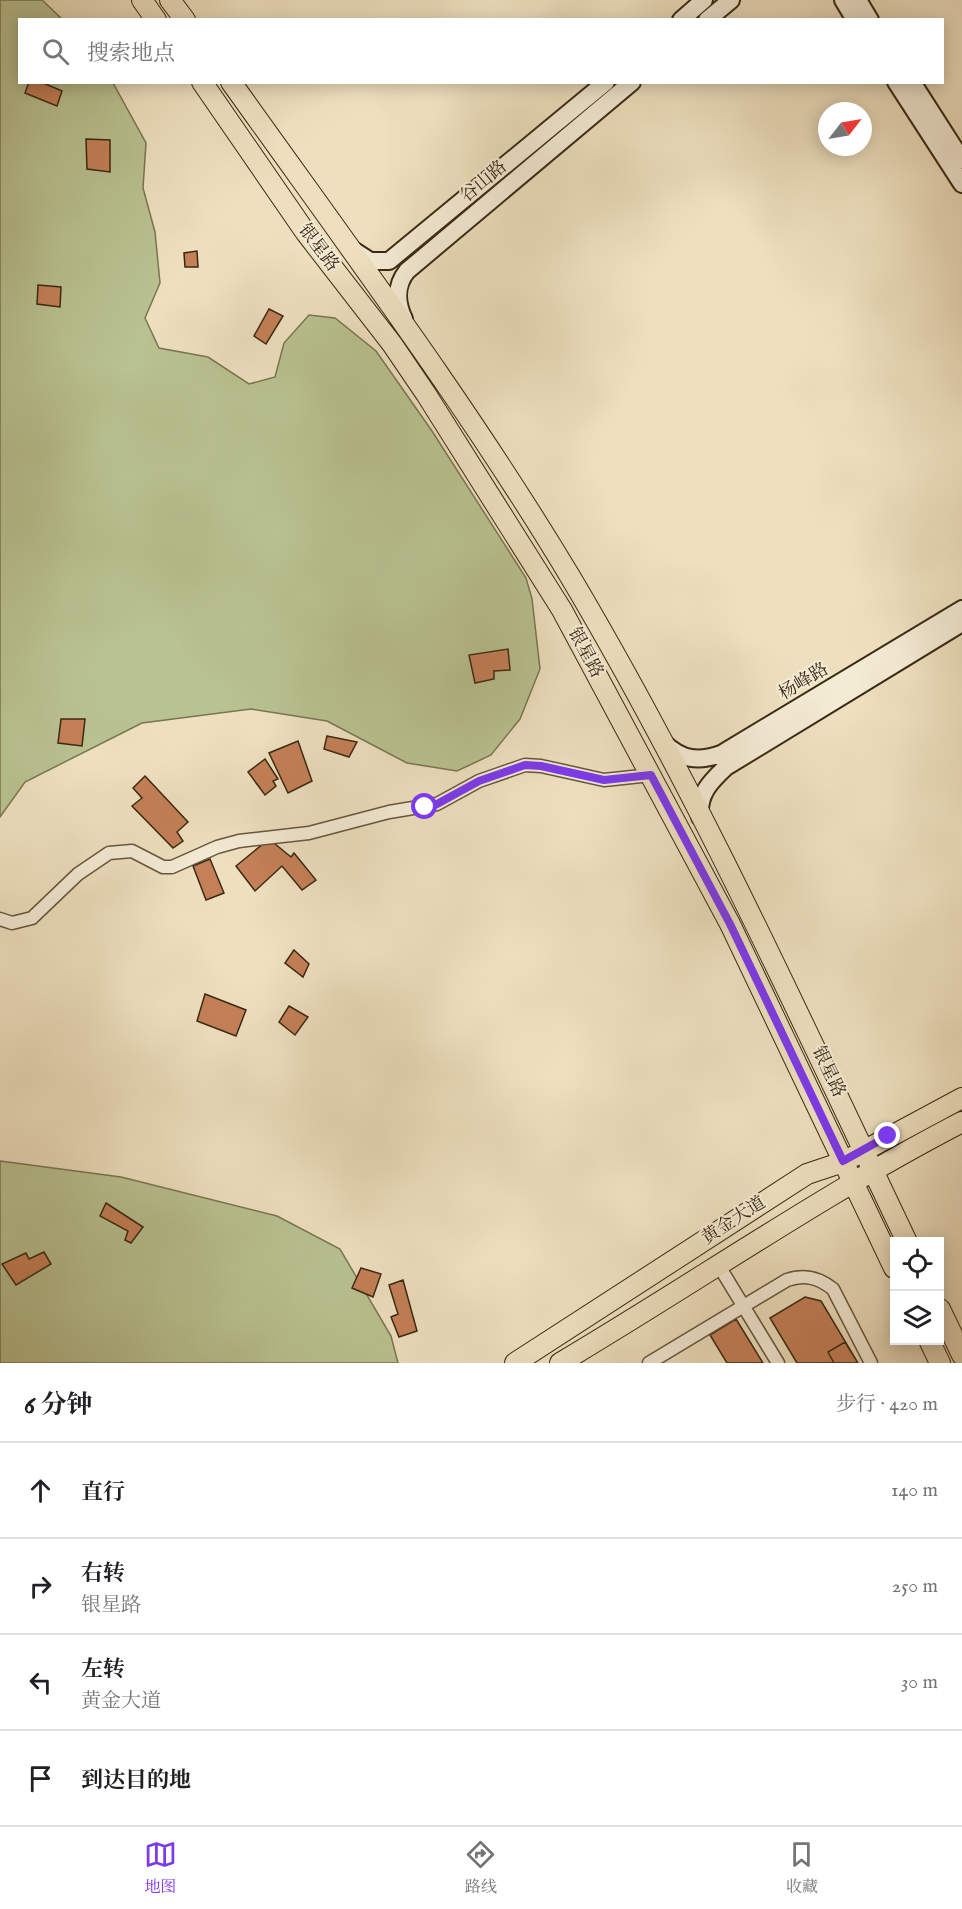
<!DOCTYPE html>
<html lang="zh">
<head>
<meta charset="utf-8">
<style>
	:root { --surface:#fff; --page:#f2f2f2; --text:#202124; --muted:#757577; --line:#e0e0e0; --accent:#7c3aed }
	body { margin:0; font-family:"IM FELL English","Noto Serif SC",serif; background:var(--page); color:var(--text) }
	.controls { position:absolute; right:18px; bottom:18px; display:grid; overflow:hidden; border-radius:0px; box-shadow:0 3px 15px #0003 }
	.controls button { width:54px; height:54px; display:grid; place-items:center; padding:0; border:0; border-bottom:2px solid var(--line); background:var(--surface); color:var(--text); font:30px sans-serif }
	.compass { position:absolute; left:818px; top:102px; width:54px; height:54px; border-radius:50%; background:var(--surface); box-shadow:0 3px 15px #0003; rotate:59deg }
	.stop { position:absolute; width:18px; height:18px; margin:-14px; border:4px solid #7c3aed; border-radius:50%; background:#fff }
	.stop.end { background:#7c3aed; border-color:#fff; box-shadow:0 2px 6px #0008 }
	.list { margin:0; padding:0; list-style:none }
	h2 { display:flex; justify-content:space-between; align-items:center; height:78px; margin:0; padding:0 24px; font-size:26px }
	h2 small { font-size:20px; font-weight:400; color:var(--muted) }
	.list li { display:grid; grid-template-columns:39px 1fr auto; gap:18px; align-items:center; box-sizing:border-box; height:96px; padding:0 24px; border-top:2px solid var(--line) }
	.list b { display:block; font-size:22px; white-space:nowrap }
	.list p { margin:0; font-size:20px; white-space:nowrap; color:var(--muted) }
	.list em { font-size:20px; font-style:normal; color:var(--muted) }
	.icon { flex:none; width:33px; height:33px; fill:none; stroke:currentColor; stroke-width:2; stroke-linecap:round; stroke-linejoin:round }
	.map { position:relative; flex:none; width:962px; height:1363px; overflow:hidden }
	.search { position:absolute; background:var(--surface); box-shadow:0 3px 15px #0003; left:18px; right:18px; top:18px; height:66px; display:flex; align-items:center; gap:15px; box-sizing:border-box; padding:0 21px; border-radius:0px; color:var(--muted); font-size:22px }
	.sheet { height:462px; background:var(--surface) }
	nav { display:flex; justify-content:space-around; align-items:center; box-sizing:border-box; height:84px; border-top:2px solid var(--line); background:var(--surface); font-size:16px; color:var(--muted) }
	nav a { display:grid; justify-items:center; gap:3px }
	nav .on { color:var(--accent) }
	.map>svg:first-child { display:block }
</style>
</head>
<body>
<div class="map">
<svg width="962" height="1363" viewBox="0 0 962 1363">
	<rect width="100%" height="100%" fill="#eee0bf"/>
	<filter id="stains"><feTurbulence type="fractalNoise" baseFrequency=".00333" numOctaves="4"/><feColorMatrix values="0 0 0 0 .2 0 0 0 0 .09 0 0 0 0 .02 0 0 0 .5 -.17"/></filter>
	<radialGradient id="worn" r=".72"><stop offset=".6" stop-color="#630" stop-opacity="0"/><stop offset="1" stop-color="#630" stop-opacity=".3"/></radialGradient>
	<path fill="#b9c291" stroke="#797652" stroke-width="1.5" d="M0,0H42L62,19L20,20V82L113,83L146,143L143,188L155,232L160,283L145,318L159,348L208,357L249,384L275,377L284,343L309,315L335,318L376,351L432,431L526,578L532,599L540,669L520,719L491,755L457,771L407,763L327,721L251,709L142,723L25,782L0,817Z
		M0,1161L121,1177L277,1216L340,1249L391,1336L398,1363H0Z"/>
	<path fill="#c58057" stroke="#392913" stroke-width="1.5" d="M29,82H41L62,91L57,106L25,93Z
		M86,139L110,140V172L87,169Z
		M197,251L198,267H185L184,253Z
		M38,285L61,287L60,307L37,304Z
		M269,309L283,316L266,344L254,336Z
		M508,649L510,670L494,671V679L475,683L469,655Z
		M61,719H85L82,746L58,743Z
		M327,736L357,742L349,757L324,749Z
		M298,741L312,781L288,793L269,753Z
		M265,759L278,779L273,781L276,786L265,795L248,772Z
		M145,776L188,822L177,832L183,841L173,848L132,806L142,798L133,788Z
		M269,839L291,857L294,853L316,880L302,890L282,866L255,891L236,866Z
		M210,859L224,893L206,900L193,866Z
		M294,950L309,964L303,977L285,963Z
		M205,994L246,1010L236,1036L197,1021Z
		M289,1006L308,1017L295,1035L279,1022Z
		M106,1203L143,1227L131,1243L125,1240L128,1231L100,1216Z
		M44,1252L51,1264L16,1285L2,1264L26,1253L29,1259Z
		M361,1268L381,1274L373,1297L352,1288Z
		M403,1280L417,1331L399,1337L391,1317L398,1314L389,1285Z
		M805,1297L821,1301L858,1363H797L770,1318Z
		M736,1319L763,1363H727L710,1335Z
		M845,1342L858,1363H834L828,1352Z"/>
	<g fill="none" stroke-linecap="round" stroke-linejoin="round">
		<g stroke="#66573e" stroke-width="15">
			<path id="minor" d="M0,919L12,923L32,918L78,874L109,853L132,851L163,867H172L217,847L239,841L309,833L389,812L437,804L479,781L525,765L541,766L604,780L651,775
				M719,1266L778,1363
				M649,1363L787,1280C804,1274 818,1277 833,1289L871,1363"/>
		</g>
		<g stroke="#392913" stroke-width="20">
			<path id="secondary" d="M843,0L855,20
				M858,0L870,20
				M681,20L704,0
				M707,20L731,0
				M896,82L962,184
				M912,82L962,160
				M353,250L370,261H389L606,82
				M404,319C396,302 395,286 407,271L632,82
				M664,743C682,760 698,762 721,754L962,609
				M700,817C698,794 710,782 726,767L962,623"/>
		</g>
		<g stroke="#392913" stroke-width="22">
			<path id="primary" d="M142,0L156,20
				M170,0L185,20
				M202,82L306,233L392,344L426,394L562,610L730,924L894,1268
				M231,82C347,245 468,406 571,578C698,792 800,1018 907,1242
				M940,1309L962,1355
				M929,1340L940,1363
				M515,1363L807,1174L843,1162L962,1098
				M560,1363C695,1283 823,1194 962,1122"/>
		</g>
		<use href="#minor" stroke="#f4ebd5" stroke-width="12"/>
		<use href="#secondary" stroke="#f4ebd5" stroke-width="16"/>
		<use href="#primary" stroke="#eee0bf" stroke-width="20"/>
	</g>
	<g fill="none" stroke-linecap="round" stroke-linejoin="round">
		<path stroke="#7c3aed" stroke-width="8" d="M425,807L437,804L479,781L525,765L541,766L604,780L651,775L730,924L843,1161L888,1136"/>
	</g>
	<g text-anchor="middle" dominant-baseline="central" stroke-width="4.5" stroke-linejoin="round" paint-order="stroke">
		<g font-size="18" fill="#392913" stroke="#f4ebd5">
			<text transform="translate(484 182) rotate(-40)">谷山路</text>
			<text transform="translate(318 248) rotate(53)">银星路</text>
			<text transform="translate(585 653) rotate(62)">银星路</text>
			<text transform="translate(804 682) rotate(-31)">杨峰路</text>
			<text transform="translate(828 1072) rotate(65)">银星路</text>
			<text transform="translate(734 1221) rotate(-33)">黄金大道</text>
		</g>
	</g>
	<rect width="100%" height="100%" filter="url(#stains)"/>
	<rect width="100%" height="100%" fill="url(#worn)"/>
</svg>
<div class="controls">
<button><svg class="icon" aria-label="locate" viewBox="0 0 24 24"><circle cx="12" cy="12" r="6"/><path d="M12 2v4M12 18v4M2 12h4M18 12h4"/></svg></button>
<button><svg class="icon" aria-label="layers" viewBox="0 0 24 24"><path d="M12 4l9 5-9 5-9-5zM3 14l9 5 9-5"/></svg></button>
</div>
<svg class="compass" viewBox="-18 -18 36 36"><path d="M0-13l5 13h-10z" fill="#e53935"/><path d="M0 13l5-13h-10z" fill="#757577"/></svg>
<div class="stop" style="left:425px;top:807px"></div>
<div class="stop end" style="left:888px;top:1136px"></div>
<div class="search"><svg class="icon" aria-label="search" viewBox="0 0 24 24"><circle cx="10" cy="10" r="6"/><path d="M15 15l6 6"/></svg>搜索地点</div>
</div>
<section class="sheet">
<h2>6 分钟<small>步行 · 420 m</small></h2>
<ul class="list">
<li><svg class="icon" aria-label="ahead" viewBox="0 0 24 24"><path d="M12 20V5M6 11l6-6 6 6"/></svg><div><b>直行</b></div><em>140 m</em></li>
<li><svg class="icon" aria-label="right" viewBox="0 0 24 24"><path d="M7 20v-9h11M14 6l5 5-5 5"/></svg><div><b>右转</b><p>银星路</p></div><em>250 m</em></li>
<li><svg class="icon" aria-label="left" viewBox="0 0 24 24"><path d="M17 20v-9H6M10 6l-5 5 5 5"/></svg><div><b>左转</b><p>黄金大道</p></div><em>30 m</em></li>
<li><svg class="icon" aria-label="arrive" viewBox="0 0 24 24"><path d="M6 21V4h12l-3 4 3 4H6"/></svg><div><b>到达目的地</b></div></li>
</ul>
</section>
<nav>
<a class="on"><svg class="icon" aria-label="map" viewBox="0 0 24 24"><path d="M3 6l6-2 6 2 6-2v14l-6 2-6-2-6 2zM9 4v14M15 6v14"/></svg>地图</a>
<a><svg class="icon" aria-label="directions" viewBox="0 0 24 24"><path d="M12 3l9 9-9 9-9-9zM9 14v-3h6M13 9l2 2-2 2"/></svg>路线</a>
<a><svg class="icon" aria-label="saved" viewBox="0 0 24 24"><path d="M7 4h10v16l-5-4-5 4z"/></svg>收藏</a>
</nav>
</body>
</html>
